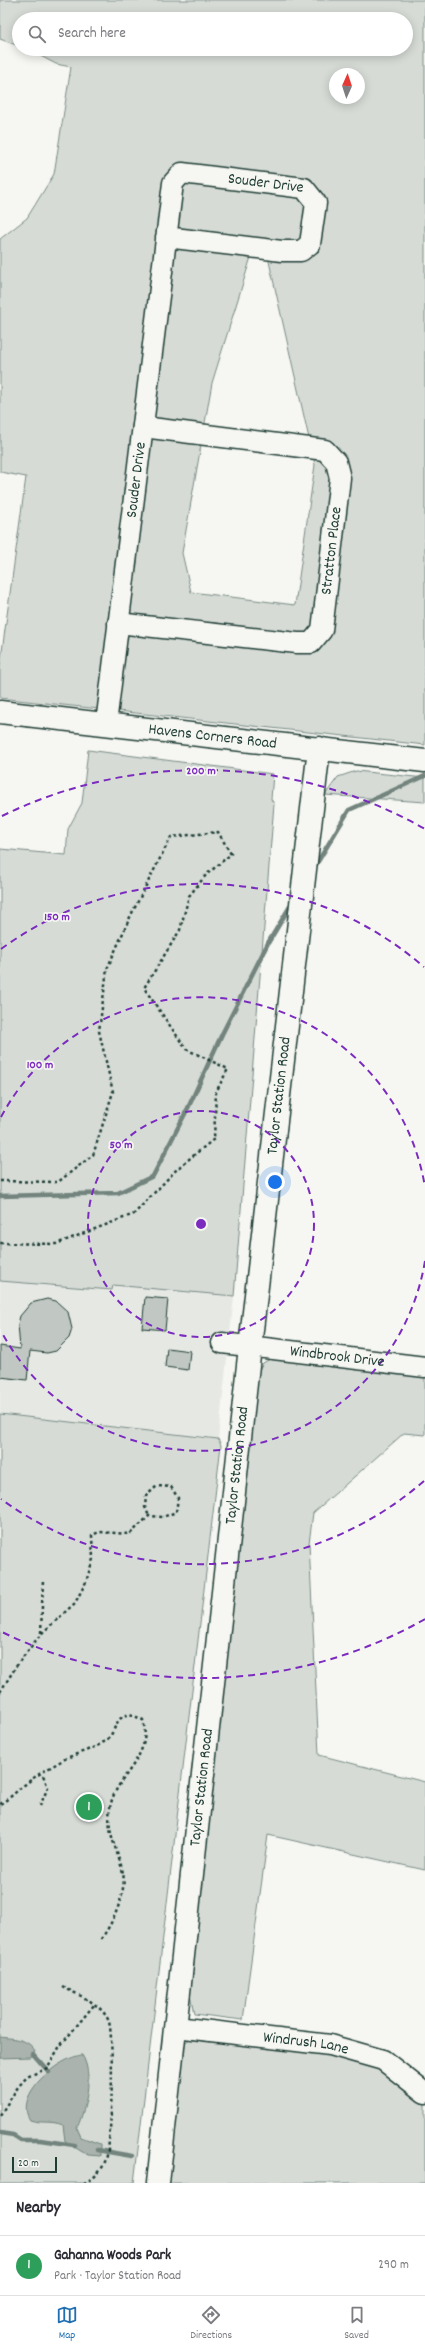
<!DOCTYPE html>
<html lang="en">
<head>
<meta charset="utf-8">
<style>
	:root { --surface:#fff; --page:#f2f2f3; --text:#2b2b33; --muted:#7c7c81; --line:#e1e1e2; --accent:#1f6fb2 }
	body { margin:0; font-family:Dekko,sans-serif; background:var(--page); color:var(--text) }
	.compass { position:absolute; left:329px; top:68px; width:36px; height:36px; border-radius:50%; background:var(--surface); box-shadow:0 2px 10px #0003; rotate:3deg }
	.scale { position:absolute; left:12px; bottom:10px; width:45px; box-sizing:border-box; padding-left:4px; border:2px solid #1f3d34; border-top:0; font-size:11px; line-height:14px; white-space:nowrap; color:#1f3d34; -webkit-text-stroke:3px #f6f6f2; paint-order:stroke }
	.you { position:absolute; left:275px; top:1182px; width:14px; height:14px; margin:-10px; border:3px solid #fff; border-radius:50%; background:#1a73e8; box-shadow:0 0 0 6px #1a73e833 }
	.badge { display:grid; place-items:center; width:26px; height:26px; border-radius:50%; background:var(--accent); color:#fff; font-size:13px; font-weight:700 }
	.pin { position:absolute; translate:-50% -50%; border:2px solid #fff; box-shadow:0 1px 4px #0006 }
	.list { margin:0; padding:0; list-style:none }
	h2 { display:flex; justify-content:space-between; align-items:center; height:52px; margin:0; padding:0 16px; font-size:17px }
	h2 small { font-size:13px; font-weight:400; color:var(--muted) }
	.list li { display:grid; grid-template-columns:26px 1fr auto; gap:12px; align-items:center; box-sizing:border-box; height:60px; padding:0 16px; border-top:1px solid var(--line) }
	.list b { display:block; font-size:15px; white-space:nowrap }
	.list p { margin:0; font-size:13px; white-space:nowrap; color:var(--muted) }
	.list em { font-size:13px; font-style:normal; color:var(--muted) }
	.icon { flex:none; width:22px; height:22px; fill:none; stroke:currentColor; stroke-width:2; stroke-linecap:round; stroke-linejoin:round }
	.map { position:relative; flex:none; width:425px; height:2183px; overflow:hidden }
	.search { position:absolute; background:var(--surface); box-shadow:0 2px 10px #0003; left:12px; right:12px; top:12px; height:44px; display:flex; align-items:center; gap:10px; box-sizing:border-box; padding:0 14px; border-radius:22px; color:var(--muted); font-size:15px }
	.sheet { height:112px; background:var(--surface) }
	nav { display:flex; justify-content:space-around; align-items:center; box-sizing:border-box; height:56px; border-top:1px solid var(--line); background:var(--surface); font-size:11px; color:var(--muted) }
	nav a { display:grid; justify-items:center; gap:2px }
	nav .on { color:var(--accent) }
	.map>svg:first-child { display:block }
</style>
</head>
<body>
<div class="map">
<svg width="425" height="2183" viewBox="0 0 425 2183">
	<rect width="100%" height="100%" fill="#f6f6f2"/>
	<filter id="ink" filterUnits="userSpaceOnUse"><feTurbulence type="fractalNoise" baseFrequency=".025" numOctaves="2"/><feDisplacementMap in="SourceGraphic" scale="8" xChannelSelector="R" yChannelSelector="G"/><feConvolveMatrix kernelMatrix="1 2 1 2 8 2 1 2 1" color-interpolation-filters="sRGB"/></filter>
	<g filter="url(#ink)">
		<path fill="#e6e8e4" d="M0,1281L112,1290L113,1283L234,1296L218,1439L0,1414Z"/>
		<path fill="#d6dbd6" stroke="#7a8c85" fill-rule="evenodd" d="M0,0H425V745L0,698V666L26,477L0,472V239L27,218L54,174L71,67L56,64L27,49H406V19H19V46L0,39ZM335,74H359V98H335ZM251,257H268L315,465L295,605L191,592L182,553L212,383Z
			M88,750L273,774L271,799L274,804L234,1296L113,1285L112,1290L0,1281V849L66,855L68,829L82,803Z
			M356,771L425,778V802L325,795L338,777Z
			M272,1358L425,1374V1435L404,1433L313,1513L309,1543L319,1755L425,1782V1870L268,1835L243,2020L194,2014L189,1989L253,1380L263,1363Z
			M0,1414L218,1439L221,1445L134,2183H0Z
			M195,2035L334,2049L381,2067L425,2101V2183H166L182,2045Z"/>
		<path fill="#aab3ae" stroke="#72847d" d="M0,2037C13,2039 28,2038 35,2051L31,2057L0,2058Z
			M82,2055C94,2074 86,2108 77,2128L81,2137L100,2144V2156L88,2155L65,2141L63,2125C50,2120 42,2124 30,2120C13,2095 58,2058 82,2055Z"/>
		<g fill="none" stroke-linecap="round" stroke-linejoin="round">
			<path stroke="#72847d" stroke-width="4.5" d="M314,868L349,810L425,776
				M0,1196L118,1193L153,1176L188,1108L222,1034L268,943L292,903
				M33,2054L49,2072
				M0,2133L13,2135L21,2140H40L74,2145
				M97,2150L132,2156"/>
		</g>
		<path fill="#c1c8c3" stroke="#1f3d34" d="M145,1297L168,1299L165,1330L142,1328Z
			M47,1299L56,1301L68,1312L72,1329L69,1338L56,1351L47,1353L30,1351L27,1380L0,1377V1346L20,1349L18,1324L20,1316L31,1303Z
			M167,1348L190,1351L188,1370L165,1367Z"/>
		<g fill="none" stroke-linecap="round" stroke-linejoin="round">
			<g stroke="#1f3d34" stroke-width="23">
				<g id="minor">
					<path id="s1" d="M118,623L297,643H311L322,630L340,478L336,462L325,450L143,427"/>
					<path id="s2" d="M106,724L173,183L182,173L304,188L316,203L310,244L301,251H282L166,237"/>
					<path id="s3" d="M222,1343L425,1367"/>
					<path id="s4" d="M176,2027L330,2045L383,2060L425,2093"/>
				</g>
			</g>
			<g stroke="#1f3d34" stroke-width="25">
				<g id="major">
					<path id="s5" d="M0,712L425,761"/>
					<path id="s6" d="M158,2183L250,1347L319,748"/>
				</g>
			</g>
			<path stroke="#1f3d34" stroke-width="2.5" stroke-dasharray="3 3" stroke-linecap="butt" d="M0,1181L58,1182L93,1155L113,1092L99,1031L107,969L131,915L171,837L218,832L231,854L206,875L189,896L180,930L144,988L186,1049L228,1069L216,1092L214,1139L178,1168L134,1214L56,1244L0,1243
				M41,1633L43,1580
				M0,1692L19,1662L41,1634L75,1603L86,1582L93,1559L92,1535L99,1532L130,1534L149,1516L163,1517L176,1512L178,1498L171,1487L157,1486L146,1496L145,1507L149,1516
				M0,1804C11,1798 17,1790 27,1783C38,1774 51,1767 63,1760C76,1753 93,1750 105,1741C117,1733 113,1717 130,1714L143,1720C153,1759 115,1775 110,1808C106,1831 118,1851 123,1873C127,1892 112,1926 100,1940
				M40,1806L48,1787L42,1773
				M63,1987C78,1995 103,2004 109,2022C114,2039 112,2143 106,2159C102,2171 95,2178 84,2183
				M0,2115L18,2087L27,2077L47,2068L60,2046L94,2005"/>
			<use href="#minor" stroke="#f6f6f2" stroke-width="20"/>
			<use href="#major" stroke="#f6f6f2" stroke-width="22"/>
		</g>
	</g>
	<g fill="none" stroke="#7b2cbf" stroke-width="2" stroke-dasharray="7 5">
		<circle cx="201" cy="1224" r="113"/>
		<path d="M425 1261A227 227 0 0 1 1 1331M1 1117A227 227 0 0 1 425 1187"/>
		<path d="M424 1481A340 340 0 0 1 1 1499M1 949A340 340 0 0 1 424 967"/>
		<path d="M425 1619A454 454 0 0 1 2 1632M2 816A454 454 0 0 1 425 829"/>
	</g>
	<g text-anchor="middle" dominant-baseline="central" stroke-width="3.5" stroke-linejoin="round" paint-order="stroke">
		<g font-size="16" fill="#1f3d34" stroke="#f6f6f2">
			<text stroke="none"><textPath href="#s2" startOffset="643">Souder Drive</textPath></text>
			<text stroke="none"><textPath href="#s2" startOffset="246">Souder Drive</textPath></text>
			<text stroke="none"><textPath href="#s1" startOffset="291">Stratton Place</textPath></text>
			<text stroke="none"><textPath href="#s5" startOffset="214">Havens Corners Road</textPath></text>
			<text stroke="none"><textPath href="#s6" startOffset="1094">Taylor Station Road</textPath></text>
			<text stroke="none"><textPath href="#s3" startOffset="116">Windbrook Drive</textPath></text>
			<text stroke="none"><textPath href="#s6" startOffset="722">Taylor Station Road</textPath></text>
			<text stroke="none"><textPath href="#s6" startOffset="398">Taylor Station Road</textPath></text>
			<text stroke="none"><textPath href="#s4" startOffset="131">Windrush Lane</textPath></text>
		</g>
	</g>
	<circle cx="201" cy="1224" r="6" fill="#7b2cbf" stroke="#f6f6f2" stroke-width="2"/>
	<g font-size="12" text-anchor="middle" font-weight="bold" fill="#7b2cbf" stroke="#f6f6f2" stroke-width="3.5" stroke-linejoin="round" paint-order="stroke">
		<text x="201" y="774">200 m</text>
		<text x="57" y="920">150 m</text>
		<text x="40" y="1068">100 m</text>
		<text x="121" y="1148">50 m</text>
	</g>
</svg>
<svg class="compass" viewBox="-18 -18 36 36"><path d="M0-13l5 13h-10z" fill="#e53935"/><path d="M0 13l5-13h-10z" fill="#7c7c81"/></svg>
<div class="scale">20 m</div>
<div class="you"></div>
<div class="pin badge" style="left:89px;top:1807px;background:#2e9e5b">1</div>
<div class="search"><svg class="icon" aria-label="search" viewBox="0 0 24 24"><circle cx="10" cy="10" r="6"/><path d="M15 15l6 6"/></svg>Search here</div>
</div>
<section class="sheet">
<h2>Nearby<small></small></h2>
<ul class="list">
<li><span class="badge" style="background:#2e9e5b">1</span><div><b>Gahanna Woods Park</b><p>Park · Taylor Station Road</p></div><em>290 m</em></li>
</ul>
</section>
<nav>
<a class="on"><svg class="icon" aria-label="map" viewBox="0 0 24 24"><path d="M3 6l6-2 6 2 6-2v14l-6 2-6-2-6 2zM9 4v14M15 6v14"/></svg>Map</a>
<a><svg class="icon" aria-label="directions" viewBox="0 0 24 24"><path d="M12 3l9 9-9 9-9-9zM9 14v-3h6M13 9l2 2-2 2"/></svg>Directions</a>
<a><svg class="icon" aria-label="saved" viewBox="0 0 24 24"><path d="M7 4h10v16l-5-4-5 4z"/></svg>Saved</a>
</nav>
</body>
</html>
